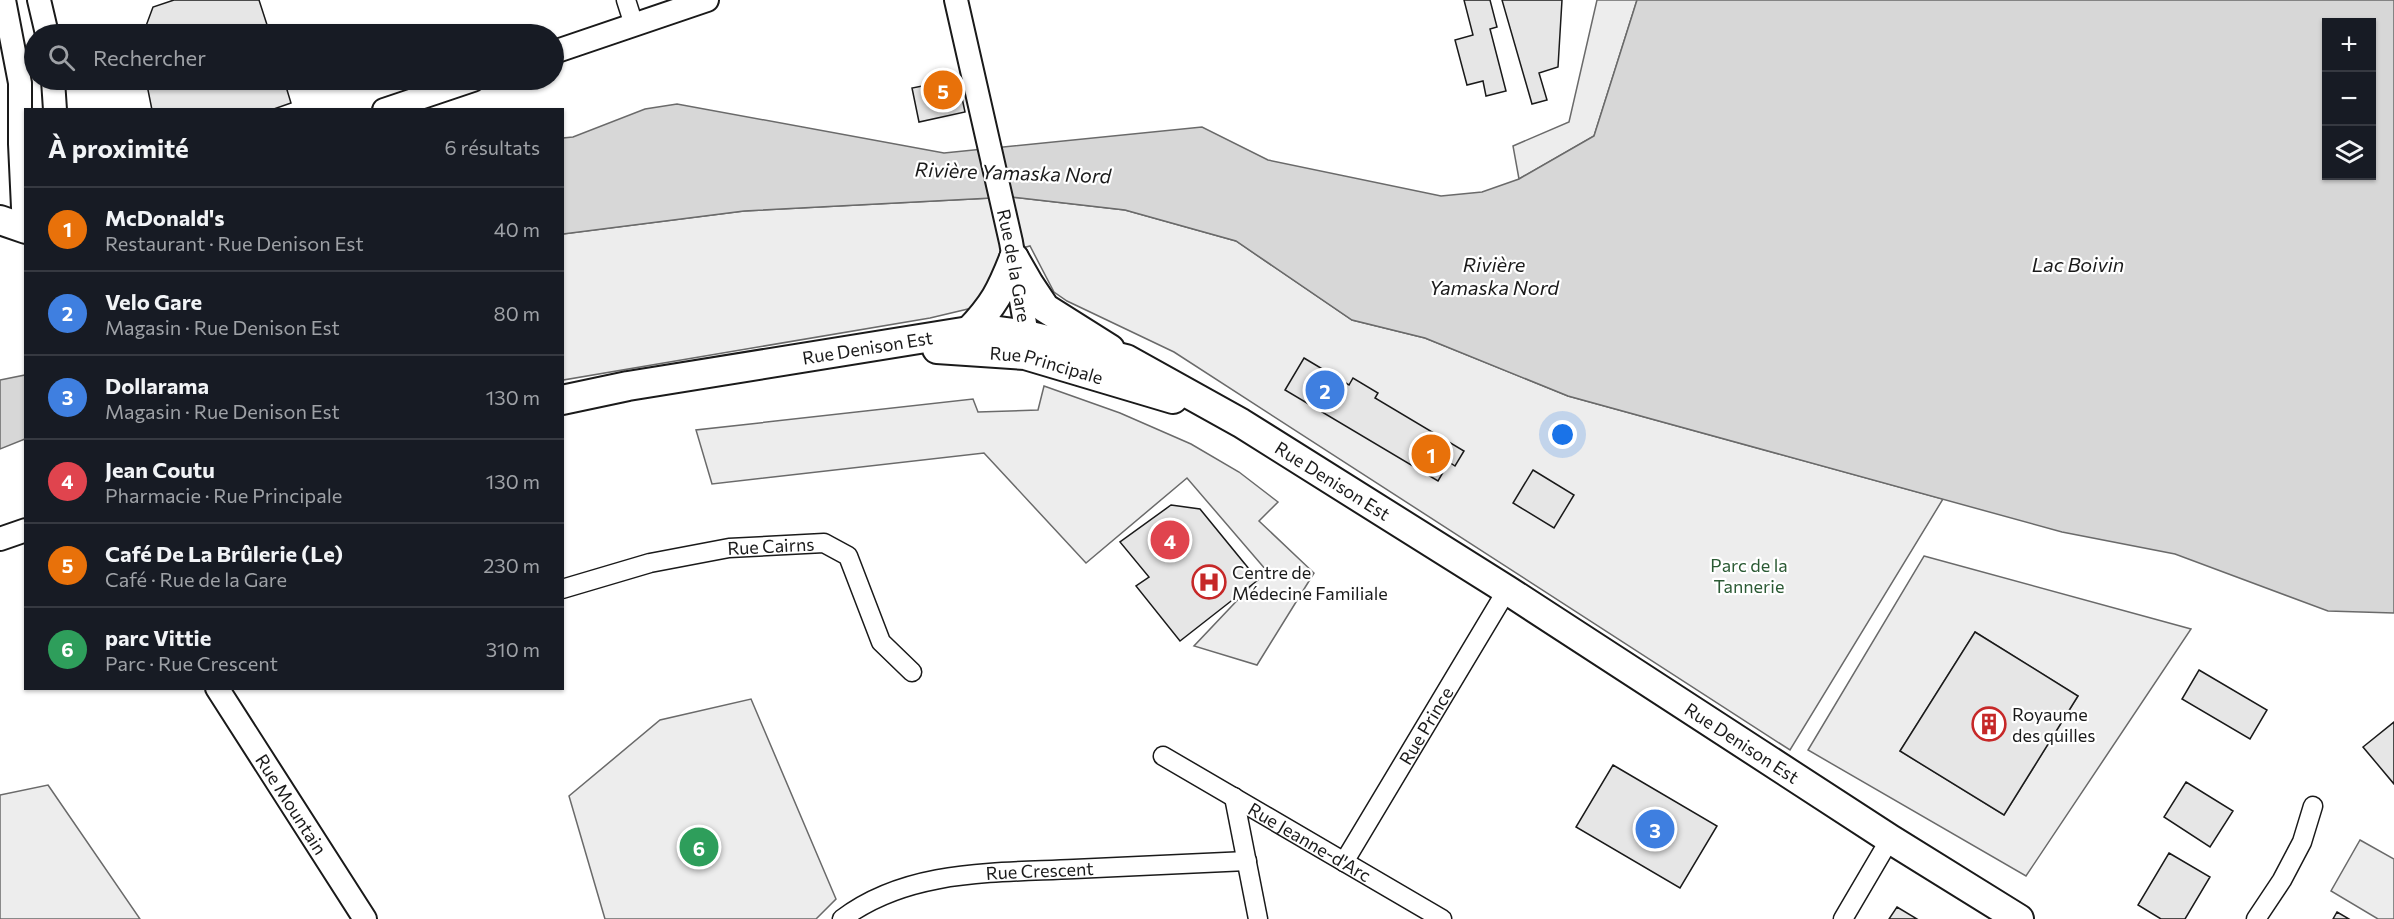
<!DOCTYPE html>
<html lang="fr">
<head>
<meta charset="utf-8">
<style>
	:root { --surface:#171b24; --page:#242831; --text:#f1f3f6; --muted:#9ea1a6; --line:#363941; --accent:#b45309 }
	body { margin:0; font-family:Commissioner,sans-serif; background:var(--page); color:var(--text) }
	.controls { position:absolute; right:18px; top:18px; display:grid; overflow:hidden; border-radius:0px; box-shadow:0 2px 4px #0004 }
	.controls button { width:54px; height:54px; display:grid; place-items:center; padding:0; border:0; border-bottom:2px solid var(--line); background:var(--surface); color:var(--text); font:30px sans-serif }
	.you { position:absolute; left:1563px; top:435px; width:21px; height:21px; margin:-15px; border:4px solid #fff; border-radius:50%; background:#1a73e8; box-shadow:0 0 0 9px #1a73e833 }
	.badge { display:grid; place-items:center; width:39px; height:39px; border-radius:50%; background:var(--accent); color:#fff; font-size:20px; font-weight:700 }
	.pin { position:absolute; translate:-50% -50%; border:3px solid #fff; box-shadow:0 2px 6px #0006 }
	.list { margin:0; padding:0; list-style:none }
	h2 { display:flex; justify-content:space-between; align-items:center; height:78px; margin:0; padding:0 24px; font-size:26px }
	h2 small { font-size:20px; font-weight:400; color:var(--muted) }
	.list li { display:grid; grid-template-columns:39px 1fr auto; gap:18px; align-items:center; box-sizing:border-box; height:84px; padding:0 24px; border-top:2px solid var(--line) }
	.list b { display:block; font-size:22px; white-space:nowrap }
	.list p { margin:0; font-size:20px; white-space:nowrap; color:var(--muted) }
	.list em { font-size:20px; font-style:normal; color:var(--muted) }
	.icon { flex:none; width:33px; height:33px; fill:none; stroke:currentColor; stroke-width:2; stroke-linecap:round; stroke-linejoin:round }
	.map { position:relative; flex:none; width:2394px; height:919px; overflow:hidden }
	.search { position:absolute; background:var(--surface); box-shadow:0 2px 4px #0004; left:24px; top:24px; width:540px; height:66px; display:flex; align-items:center; gap:15px; box-sizing:border-box; padding:0 21px; border-radius:33px; color:var(--muted); font-size:22px }
	.panel { position:absolute; background:var(--surface); box-shadow:0 2px 4px #0004; left:24px; top:108px; width:540px; height:582px; border-radius:0px }
	.map>svg:first-child { display:block }
</style>
</head>
<body>
<div class="map">
<svg width="2394" height="919" viewBox="0 0 2394 919">
	<rect width="100%" height="100%" fill="#fff"/>
	<path fill="#ededed" stroke="#6a6a6a" stroke-width="1.5" fill-rule="evenodd" d="M1597,0H1637L1594,136L1519,179L1513,146L1569,122Z
		M1011,197L1125,210L1236,241L1352,320L1425,338L1568,396L1943,499L1790,750L1174,352L1067,301L1054,292L1030,246L1007,252L981,298L972,308L930,318L563,380V234L744,211Z
		M1044,386L1120,413L1191,444L1239,472L1278,502L1259,521L1314,573L1257,665L1194,646L1266,570L1187,478L1086,563L984,453L712,484L696,430L973,399L978,412L1038,410Z
		M1924,556L2191,629L2026,876L1808,750ZM1975,632L2078,696L2004,815L1900,751Z
		M751,699L836,899L816,919H605L569,796L660,720Z
		M48,785L140,919H0V795Z
		M2360,840L2394,859V919H2378L2331,891Z"/>
	<path fill="#d7d7d7" stroke="#6a6a6a" stroke-width="1.5" fill-rule="evenodd" d="M1637,0H2394V613L2328,611L2175,554L2062,532L1568,396L1425,338L1352,320L1236,241L1125,210L1011,197L744,211L563,234V138L573,137L645,109L677,104L944,153L1202,127L1268,160L1441,196L1482,192L1519,179L1594,136ZM2326,22H2372V176H2326Z
		M25,375V439L0,449V380Z"/>
	<path fill="#e6e6e6" stroke="#1a1a1a" stroke-width="1.5" d="M174,0H259L270,34H143L153,7Z
		M1464,0H1490L1497,27L1490,29L1506,91L1486,96L1483,81L1467,85L1455,40L1473,35Z
		M1502,0H1562L1558,67L1539,73L1547,100L1532,104Z
		M958,79L965,112L919,122L912,88Z
		M146,80H284L291,103L271,110H152Z
		M1304,358L1349,385L1353,378L1378,393L1375,398L1464,451L1455,466L1449,462L1438,481L1285,390Z
		M1533,470L1574,495L1554,528L1513,503Z
		M1171,505L1200,509L1258,580L1180,641L1136,586L1149,577L1120,542Z
		M1975,632L2078,696L2004,815L1900,751Z
		M2199,670L2267,710L2250,739L2182,699Z
		M2394,722V784L2363,747Z
		M1613,765L1717,826L1680,888L1576,827Z
		M2186,782L2233,811L2210,847L2164,817Z
		M2169,853L2210,877L2185,919H2161L2138,905Z
		M1897,907L1917,919H1889Z
		M2337,912L2349,919H2333Z"/>
	<g fill="none" stroke-linecap="round" stroke-linejoin="round">
		<g stroke="#1a1a1a" stroke-width="21">
			<g id="minor">
				<path d="M626,0L634,25"/>
				<path id="s1" d="M562,589L650,563L729,548L824,543L848,556L881,642L912,672"/>
				<path id="s2" d="M1163,756L1442,919"/>
				<path d="M1234,797L1258,919"/>
				<path id="s3" d="M1344,862L1507,590"/>
				<path id="s4" d="M842,919C908,869 994,873 1074,869C1131,866 1189,864 1247,861"/>
				<path d="M1843,919L1890,839"/>
				<path d="M2256,919L2282,880L2302,842L2313,806"/>
			</g>
		</g>
		<g stroke="#1a1a1a" stroke-width="26">
			<g id="tertiary">
				<path d="M4,0L20,83V144L24,229"/>
				<path d="M39,0L47,34"/>
				<path id="s5" d="M956,0L1011,242L1027,335L1026,351"/>
				<path d="M554,52L707,0"/>
				<path d="M53,80L55,110"/>
				<path d="M384,110L473,80"/>
				<path d="M0,539L26,530"/>
				<path id="s6" d="M217,688L365,919"/>
			</g>
		</g>
		<g stroke="#1a1a1a" stroke-width="32">
			<g id="primary">
				<path d="M0,220L26,229"/>
				<path d="M1014,258L1029,284L1045,308L1110,349"/>
				<path d="M969,331C994,305 1001,291 1014,258"/>
				<path id="s7" d="M937,349L1025,355L1173,399"/>
				<path id="s8" d="M562,400L628,386L969,331H999L1027,335L1126,359L1241,423L1507,590L1890,839L2019,919"/>
			</g>
		</g>
		<use href="#minor" stroke="#fff" stroke-width="18"/>
		<use href="#tertiary" stroke="#fff" stroke-width="22"/>
		<use href="#primary" stroke="#fff" stroke-width="28"/>
	</g>
	<defs>
		<g id="hospital-ring" transform="scale(1.725)"><circle r="9.5" fill="#fff" stroke="#c62828" stroke-width="1.5"/><path d="M-5-5h3v3.5h4V-5h3V5h-3V1.5h-4V5h-3Z" fill="#c62828"/></g>
		<g id="building-ring" transform="scale(1.725)"><circle r="9.5" fill="#fff" stroke="#c62828" stroke-width="1.5"/><path d="M-4-6H4V6H1V3H-1V6H-4ZM-2.5-4.3h1.7v1.8h-1.7ZM.8-4.3h1.7v1.8H.8ZM-2.5-1h1.7V.8h-1.7ZM.8-1h1.7V.8H.8Z" fill="#c62828"/></g>
	</defs>
	<g fill-rule="evenodd">
		<use href="#hospital-ring" x="1209" y="582"/>
		<use href="#building-ring" x="1989" y="724"/>
	</g>
	<g text-anchor="middle" dominant-baseline="central" stroke-width="4.5" stroke-linejoin="round" paint-order="stroke">
		<g font-size="18" fill="#1a1a1a" stroke="#fff">
			<text stroke="none"><textPath href="#s5" startOffset="272">Rue de la Gare</textPath></text>
			<text stroke="none"><textPath href="#s8" startOffset="310">Rue Denison Est</textPath></text>
			<text stroke="none"><textPath href="#s7" startOffset="111">Rue Principale</textPath></text>
			<text stroke="none"><textPath href="#s8" startOffset="813">Rue Denison Est</textPath></text>
			<text stroke="none"><textPath href="#s1" startOffset="214">Rue Cairns</textPath></text>
			<text stroke="none"><textPath href="#s3" startOffset="159">Rue Prince</textPath></text>
			<text stroke="none"><textPath href="#s8" startOffset="1299">Rue Denison Est</textPath></text>
			<text stroke="none"><textPath href="#s6" startOffset="138">Rue Mountain</textPath></text>
			<text stroke="none"><textPath href="#s2" startOffset="170">Rue Jeanne-d'Arc</textPath></text>
			<text stroke="none"><textPath href="#s4" startOffset="207">Rue Crescent</textPath></text>
		</g>
		<g font-size="18" fill="#2b5a34" stroke="#fff">
			<text x="1749" y="565">Parc de la<tspan x="1749" dy="21">Tannerie</tspan></text>
		</g>
		<g font-size="18" fill="#1a1a1a" stroke="#fff" text-anchor="start">
			<text x="1232" y="572">Centre de<tspan x="1232" dy="21">Médecine Familiale</tspan></text>
			<text x="2012" y="714">Royaume<tspan x="2012" dy="21">des quilles</tspan></text>
		</g>
		<g font-size="20" font-style="italic" fill="#1a1a1a" stroke="#fff">
			<text transform="translate(1013 172) rotate(2)">Rivière Yamaska Nord</text>
			<text x="1494" y="264">Rivière<tspan x="1494" dy="23">Yamaska Nord</tspan></text>
			<text x="2078" y="264">Lac Boivin</text>
		</g>
	</g>
</svg>
<div class="controls">
<button>+</button>
<button>−</button>
<button><svg class="icon" aria-label="layers" viewBox="0 0 24 24"><path d="M12 4l9 5-9 5-9-5zM3 14l9 5 9-5"/></svg></button>
</div>
<div class="you"></div>
<div class="pin badge" style="left:1431px;top:454px;background:#e8710a">1</div>
<div class="pin badge" style="left:1325px;top:390px;background:#3f7fe0">2</div>
<div class="pin badge" style="left:1655px;top:829px;background:#3f7fe0">3</div>
<div class="pin badge" style="left:1170px;top:540px;background:#e0444e">4</div>
<div class="pin badge" style="left:943px;top:90px;background:#e8710a">5</div>
<div class="pin badge" style="left:699px;top:847px;background:#2e9e5b">6</div>
<div class="search"><svg class="icon" aria-label="search" viewBox="0 0 24 24"><circle cx="10" cy="10" r="6"/><path d="M15 15l6 6"/></svg>Rechercher</div>
<section class="panel">
<h2>À proximité<small>6 résultats</small></h2>
<ul class="list">
<li><span class="badge" style="background:#e8710a">1</span><div><b>McDonald's</b><p>Restaurant · Rue Denison Est</p></div><em>40 m</em></li>
<li><span class="badge" style="background:#3f7fe0">2</span><div><b>Velo Gare</b><p>Magasin · Rue Denison Est</p></div><em>80 m</em></li>
<li><span class="badge" style="background:#3f7fe0">3</span><div><b>Dollarama</b><p>Magasin · Rue Denison Est</p></div><em>130 m</em></li>
<li><span class="badge" style="background:#e0444e">4</span><div><b>Jean Coutu</b><p>Pharmacie · Rue Principale</p></div><em>130 m</em></li>
<li><span class="badge" style="background:#e8710a">5</span><div><b>Café De La Brûlerie (Le)</b><p>Café · Rue de la Gare</p></div><em>230 m</em></li>
<li><span class="badge" style="background:#2e9e5b">6</span><div><b>parc Vittie</b><p>Parc · Rue Crescent</p></div><em>310 m</em></li>
</ul>
</section>
</div>
</body>
</html>
